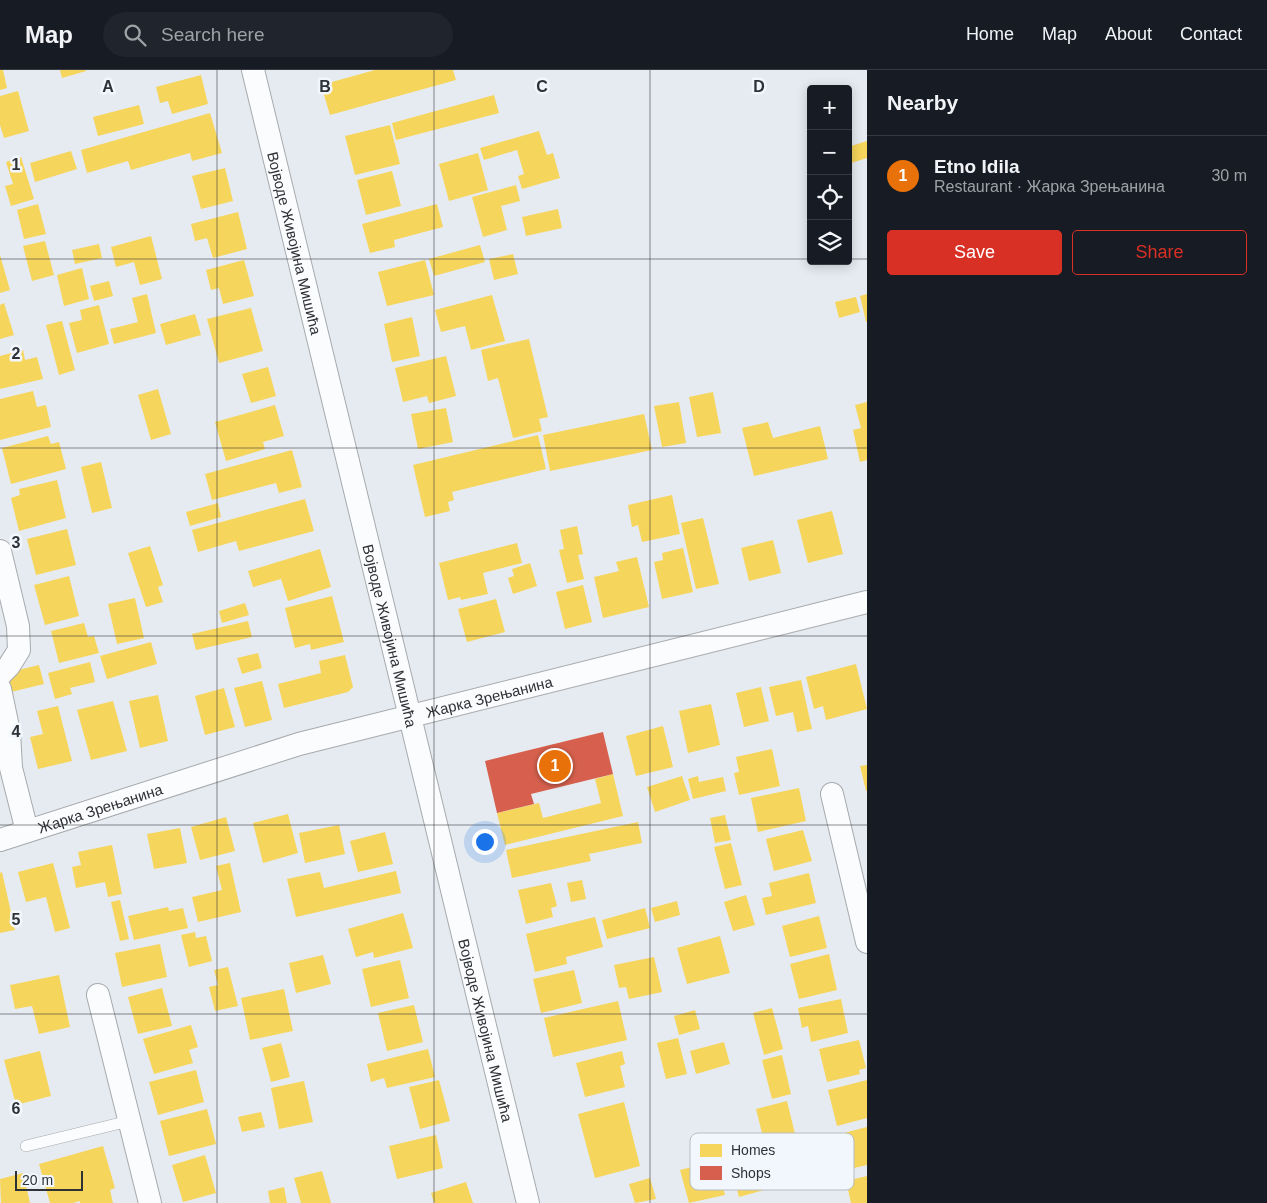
<!DOCTYPE html>
<html lang="en">
<head>
<meta charset="utf-8">
<style>
	:root { --surface:#171b24; --page:#20242c; --text:#f1f3f6; --muted:#9ea1a6; --line:#363941; --accent:#d93025 }
	body { margin:0; font-family:Helvetica,sans-serif; background:var(--page); color:var(--text) }
	.controls { position:absolute; right:15px; top:15px; display:grid; overflow:hidden; border-radius:5px; box-shadow:0 2px 12px #0003 }
	.controls button { width:45px; height:45px; display:grid; place-items:center; padding:0; border:0; border-bottom:1px solid var(--line); background:var(--surface); color:var(--text); font:25px sans-serif }
	.scale { position:absolute; left:15px; bottom:12px; width:68px; box-sizing:border-box; padding-left:5px; border:2px solid #2e3135; border-top:0; font-size:14px; line-height:18px; white-space:nowrap; color:#2e3135; -webkit-text-stroke:4px #f2f7fe; paint-order:stroke }
	.you { position:absolute; left:484px; top:771px; width:18px; height:18px; margin:-12px; border:4px solid #fff; border-radius:50%; background:#1a73e8; box-shadow:0 0 0 8px #1a73e833 }
	.badge { display:grid; place-items:center; width:32px; height:32px; border-radius:50%; background:var(--accent); color:#fff; font-size:16px; font-weight:700 }
	.pin { position:absolute; translate:-50% -50%; border:2px solid #fff; box-shadow:0 1px 5px #0006 }
	.list { margin:0; padding:0; list-style:none }
	h2 { display:flex; justify-content:space-between; align-items:center; height:65px; margin:0; padding:0 20px; font-size:21px }
	h2 small { font-size:16px; font-weight:400; color:var(--muted) }
	.list li { display:grid; grid-template-columns:32px 1fr auto; gap:15px; align-items:center; box-sizing:border-box; height:80px; padding:0 20px; border-top:1px solid var(--line) }
	.list b { display:block; font-size:19px; white-space:nowrap }
	.list p { margin:0; font-size:16px; white-space:nowrap; color:var(--muted) }
	.list em { font-size:16px; font-style:normal; color:var(--muted) }
	.actions { display:flex; gap:10px; padding:15px 20px }
	.actions a { flex:1; padding:11px 0; border:1px solid var(--accent); border-radius:5px; text-align:center; font-size:18px; color:var(--accent) }
	.actions .main { background:var(--accent); color:#fff }
	.icon { flex:none; width:28px; height:28px; fill:none; stroke:currentColor; stroke-width:2; stroke-linecap:round; stroke-linejoin:round }
	.map { position:relative; flex:none; width:867px; height:1133px; overflow:hidden }
	header { display:flex; align-items:center; gap:30px; box-sizing:border-box; height:70px; padding:0 25px; background:var(--surface); border-bottom:1px solid var(--line) }
	header strong { font-size:24px }
	nav { display:flex; gap:28px; margin-inline-start:auto; font-size:18px }
	.search { width:350px; height:45px; background:var(--page); display:flex; align-items:center; gap:12px; box-sizing:border-box; padding:0 18px; border-radius:28px; color:var(--muted); font-size:19px }
	main { display:flex }
	aside { flex:1; background:var(--surface) }
	.map>svg:first-child { display:block }
</style>
</head>
<body>
<header>
<strong>Map</strong>
<div class="search"><svg class="icon" aria-label="search" viewBox="0 0 24 24"><circle cx="10" cy="10" r="6"/><path d="M15 15l6 6"/></svg>Search here</div>
<nav><a>Home</a><a>Map</a><a>About</a><a>Contact</a></nav>
</header>
<main>
<div class="map">
<svg width="867" height="1133" viewBox="0 0 867 1133">
	<rect width="100%" height="100%" fill="#e6ebf1"/>
	<path fill="#f6d55c" d="M0,0H3L7,18L0,20Z
		M60,0H86V1L62,8Z
		M375,0H453L456,10L330,45L321,15Z
		M201,5L208,34L172,44L168,31L160,33L156,17Z
		M18,21L29,61L4,68L0,55V26Z
		M494,25L499,43L396,70L392,53Z
		M139,35L144,54L98,66L93,47Z
		M210,43L222,83L192,91L190,83L131,100L128,91L87,103L81,80Z
		M390,55L400,94L355,105L345,66Z
		M539,61L547,85L553,83L560,108L522,119L518,106L524,104L517,80L484,90L480,78Z
		M867,71V88L848,94V77Z
		M71,81L77,99L35,112L30,93Z
		M478,83L488,120L449,131L439,94Z
		M21,87L34,129L11,136L5,116L13,114L6,92Z
		M225,98L233,131L201,139L192,106Z
		M392,101L401,136L366,145L357,110Z
		M516,115L520,131L501,136L507,160L483,167L472,127Z
		M38,134L46,164L24,169L17,140Z
		M437,134L443,157L394,170L395,177L370,183L362,154Z
		M558,139L562,158L526,166L522,147Z
		M238,142L247,179L213,188L207,168L195,171L191,154Z
		M151,166L162,209L140,215L134,192L116,197L111,177Z
		M45,171L54,205L32,211L23,176Z
		M99,174L102,188L75,194L72,180Z
		M480,175L485,192L434,206L429,189Z
		M513,184L518,204L494,210L489,189Z
		M0,185L10,220L0,223Z
		M244,190L254,226L223,234L219,218L211,220L206,200Z
		M425,190L434,225L387,236L378,202Z
		M82,198L89,229L64,236L57,205Z
		M109,211L113,226L94,231L90,216Z
		M147,224L156,263L114,274L110,259L138,252L132,228Z
		M867,224V252H866L860,226Z
		M492,225L505,271L471,280L465,256L441,262L435,240Z
		M856,227L860,242L839,248L835,232Z
		M4,233L14,265L0,269V235Z
		M99,235L109,274L77,283L69,253L82,250L80,240Z
		M251,238L263,281L219,293L207,249Z
		M195,244L201,265L166,275L160,254Z
		M412,247L420,286L392,292L384,254Z
		M62,251L75,300L59,305L46,255Z
		M529,269L548,347L539,349L542,361L513,368L498,308L488,311L481,280Z
		M23,280L25,290L37,287L43,309L0,319V286Z
		M446,286L456,326L429,333L427,326L403,332L395,298Z
		M268,297L276,326L251,333L242,304Z
		M158,319L171,364L151,370L138,325Z
		M33,321L37,337L46,335L51,357L0,370V329Z
		M713,322L721,363L697,367L689,327Z
		M679,332L686,373L662,377L654,336Z
		M867,332V390L860,392L853,360L861,358L855,335Z
		M275,335L284,366L263,372L265,379L226,391L215,352Z
		M446,338L453,372L418,379L411,344Z
		M644,344L652,380L550,401L543,365Z
		M768,352L773,368L820,356L828,389L754,406L742,358Z
		M538,365L546,399L452,422L454,430L448,432L450,441L425,447L413,395Z
		M48,366L51,374L59,372L66,399L11,414L2,378Z
		M292,380L302,417L279,423L276,413L212,430L205,404Z
		M101,392L112,438L92,443L81,397Z
		M57,410L66,448L19,461L11,428L20,425L19,419Z
		M672,425L680,464L642,472L638,455L632,457L628,435Z
		M305,429L314,461L239,481L236,471L198,482L192,460Z
		M218,433L221,447L190,456L186,442Z
		M832,441L843,484L808,493L797,450Z
		M703,448L719,514L696,519L681,453Z
		M577,456L583,484L578,485L584,509L567,513L559,480L564,479L560,460Z
		M67,459L76,495L36,505L27,469Z
		M773,470L781,503L749,511L741,478Z
		M517,473L522,493L483,503L488,524L461,530L460,527L448,530L439,493Z
		M150,476L163,515L158,517L163,532L146,537L128,483Z
		M683,478L693,522L662,529L654,492L663,490L662,483Z
		M320,479L331,517L288,531L281,509L253,517L248,501Z
		M637,487L649,537L603,548L594,507L619,501L616,492Z
		M530,493L537,516L513,524L508,508L514,506L512,499Z
		M69,506L79,546L45,555L34,515Z
		M583,515L592,552L565,559L556,522Z
		M332,526L344,572L311,580L310,574L295,578L285,538Z
		M135,528L144,568L117,574L108,534Z
		M496,529L505,562L467,572L458,539Z
		M245,533L249,545L222,553L219,541Z
		M248,551L252,567L196,580L192,564Z
		M84,553L88,567L94,566L99,583L59,593L51,561Z
		M151,572L157,594L107,609L100,586Z
		M258,583L262,598L242,604L237,588Z
		M345,585L353,617L348,622L284,638L278,614L321,603L319,591Z
		M90,592L95,612L70,618L72,624L55,629L48,603Z
		M856,594L867,639L826,650L823,636L814,639L806,607Z
		M39,595L44,614L11,622L6,603Z
		M801,610L812,659L797,662L793,642L776,646L769,617Z
		M262,611L272,650L245,657L234,618Z
		M761,617L769,651L744,657L736,623Z
		M224,618L235,657L205,665L195,626Z
		M158,625L168,671L140,678L129,631Z
		M113,631L127,681L91,690L77,640Z
		M711,634L720,675L688,683L679,641Z
		M58,636L72,691L38,699L30,667L43,664L37,641Z
		M663,656L673,697L636,706L626,666Z
		M772,679L780,716L739,725L734,703L739,702L736,687Z
		M867,695V721H866L860,696Z
		M613,704L623,746L505,775L497,743L539,733L543,748L601,733L595,709Z
		M682,706L690,730L655,742L647,717Z
		M698,706L699,712L723,707L726,721L693,729L688,709Z
		M799,718L806,751L758,762L751,728Z
		M288,744L298,783L263,793L253,753Z
		M725,745L731,770L715,773L710,748Z
		M226,747L235,781L200,790L191,757Z
		M638,752L642,773L589,784L591,791L512,808L506,780Z
		M339,755L345,784L305,793L299,763Z
		M180,758L187,793L154,799L147,764Z
		M803,760L812,791L774,801L766,769Z
		M385,762L393,794L358,802L350,771Z
		M731,773L742,815L725,819L714,777Z
		M112,775L122,824L108,827L105,812L76,818L72,797L81,795L78,782Z
		M53,793L70,858L55,862L46,827L26,832L18,802Z
		M230,793L241,842L198,852L192,827L222,820L216,796Z
		M396,801L401,823L296,847L287,809L320,802L324,818Z
		M2,802L15,860L0,863V803Z
		M809,803L816,833L766,845L762,828L772,826L769,813Z
		M582,810L586,829L571,832L567,813Z
		M551,813L557,836L551,838L553,847L526,854L518,820Z
		M746,825L755,855L733,861L724,832Z
		M120,830L129,869L120,871L111,832Z
		M677,831L680,845L655,852L651,838Z
		M168,837L169,841L183,838L188,858L134,870L128,846Z
		M645,838L650,858L607,869L602,850Z
		M403,843L413,878L374,888L373,882L356,887L348,859Z
		M819,846L827,878L790,887L782,856Z
		M595,847L603,877L566,887L567,894L535,902L526,864Z
		M195,862L196,868L206,866L212,891L189,897L181,865Z
		M720,866L730,903L687,914L677,878Z
		M160,874L167,907L122,917L115,883Z
		M829,884L837,920L799,929L790,894Z
		M323,885L331,914L296,923L289,893Z
		M654,887L662,922L629,929L626,917L619,918L614,895Z
		M400,890L409,928L371,937L362,899Z
		M228,897L238,936L215,941L209,917L218,915L214,900Z
		M574,900L582,933L541,943L533,909Z
		M59,905L70,957L39,964L32,936L15,939L10,915Z
		M162,918L172,956L138,964L128,927Z
		M284,919L293,961L250,970L241,928Z
		M841,929L848,963L811,972L808,956L802,958L798,938Z
		M618,931L627,970L553,987L544,948Z
		M414,935L423,972L387,981L378,943Z
		M772,938L783,979L764,985L753,943Z
		M695,940L700,959L679,965L674,946Z
		M191,955L198,977L189,980L193,993L154,1004L143,969Z
		M678,968L687,1004L666,1009L657,973Z
		M859,970L866,998L859,1000L860,1004L827,1012L819,979Z
		M724,972L730,994L696,1004L690,981Z
		M281,973L290,1007L271,1012L262,978Z
		M428,979L435,1007L387,1018L384,1008L371,1012L367,994Z
		M40,981L51,1026L16,1035L4,990Z
		M622,981L625,994L620,996L625,1017L585,1027L576,993Z
		M782,985L791,1024L772,1029L762,990Z
		M196,1000L204,1032L158,1045L149,1012Z
		M439,1010L450,1051L420,1059L409,1017Z
		M867,1010V1048L837,1056L828,1020Z
		M304,1011L313,1052L279,1059L271,1018Z
		M787,1031L797,1072L766,1079L756,1039Z
		M624,1032L640,1096L595,1108L578,1044Z
		M207,1039L216,1074L169,1086L160,1051Z
		M261,1042L265,1057L242,1062L238,1047Z
		M867,1057V1095L837,1102L828,1067Z
		M436,1065L443,1098L397,1109L389,1076Z
		M103,1076L115,1118L110,1120L113,1133H80V1131L73,1133H50L39,1094Z
		M777,1081L780,1093L758,1098L764,1120L739,1127L730,1093Z
		M205,1085L216,1123L183,1132L172,1095Z
		M716,1091L725,1125L689,1133L680,1100Z
		M322,1101L331,1133H301L294,1108Z
		M23,1103L30,1133H1L0,1109Z
		M867,1106V1133H851L846,1111Z
		M650,1108L656,1129L635,1133L629,1114Z
		M466,1112L473,1133H434L431,1123Z
		M284,1117L287,1133H270L268,1121Z"/>
	<path fill="#d6604d" d="M603,662L613,704L531,724L534,734L497,743L485,691Z"/>
	<g fill="none" stroke-linecap="round" stroke-linejoin="round">
		<g stroke="#a6aaae" stroke-width="12">
			<path id="service" d="M26,1076L129,1051"/>
		</g>
		<g stroke="#a6aaae" stroke-width="24">
			<g id="minor">
				<path id="s1" d="M253,0L528,1133"/>
				<path d="M0,481L18,556L19,580L9,596L0,605"/>
				<path d="M0,619L9,662L11,698L27,761"/>
				<path d="M832,724L867,872"/>
				<path id="s2" d="M0,770L299,674L867,532"/>
				<path d="M98,925L150,1133"/>
			</g>
		</g>
		<use href="#service" stroke="#fbfcfd" stroke-width="11"/>
		<use href="#minor" stroke="#fbfcfd" stroke-width="22"/>
	</g>
	<path fill="none" stroke="#2e3135" stroke-width="1" stroke-opacity="0.55" d="M217,0V1133M434,0V1133M650,0V1133M0,189H811M848,189H867M0,378H867M0,566H867M0,755H867M0,944H867"/>
	<g text-anchor="middle" dominant-baseline="central" stroke-width="5" stroke-linejoin="round" paint-order="stroke">
		<g font-size="15" fill="#2e3135" stroke="#f2f7fe">
			<text stroke="none"><textPath href="#s1" startOffset="178">Војводе Живојина Мишића</textPath></text>
			<text stroke="none"><textPath href="#s1" startOffset="582">Војводе Живојина Мишића</textPath></text>
			<text stroke="none"><textPath href="#s2" startOffset="510">Жарка Зрењанина</textPath></text>
			<text stroke="none"><textPath href="#s2" startOffset="105">Жарка Зрењанина</textPath></text>
			<text stroke="none"><textPath href="#s1" startOffset="988">Војводе Живојина Мишића</textPath></text>
		</g>
	</g>
	<rect x="690" y="1063" width="164" height="57" rx="8" fill="#f2f7fe" stroke="#b7bcc2" stroke-width="1"/>
	<rect x="700" y="1074" width="22" height="13" fill="#f6d55c"/>
	<rect x="700" y="1096" width="22" height="14" fill="#d6604d"/>
	<g font-size="14" fill="#2e3135">
		<text x="731" y="1085">Homes</text>
		<text x="731" y="1108">Shops</text>
	</g>
	<g font-size="16" text-anchor="middle" font-weight="bold" fill="#2e3135" stroke="#f2f7fe" stroke-width="5" stroke-linejoin="round" paint-order="stroke">
		<text x="108" y="22">A</text>
		<text x="325" y="22">B</text>
		<text x="542" y="22">C</text>
		<text x="759" y="22">D</text>
		<text x="16" y="100">1</text>
		<text x="16" y="289">2</text>
		<text x="16" y="478">3</text>
		<text x="16" y="667">4</text>
		<text x="16" y="855">5</text>
		<text x="16" y="1044">6</text>
	</g>
</svg>
<div class="controls">
<button>+</button>
<button>−</button>
<button><svg class="icon" aria-label="locate" viewBox="0 0 24 24"><circle cx="12" cy="12" r="6"/><path d="M12 2v4M12 18v4M2 12h4M18 12h4"/></svg></button>
<button><svg class="icon" aria-label="layers" viewBox="0 0 24 24"><path d="M12 4l9 5-9 5-9-5zM3 14l9 5 9-5"/></svg></button>
</div>
<div class="scale">20 m</div>
<div class="you"></div>
<div class="pin badge" style="left:555px;top:696px;background:#e8710a">1</div>
</div>
<aside>
<h2>Nearby<small></small></h2>
<ul class="list">
<li><span class="badge" style="background:#e8710a">1</span><div><b>Etno Idila</b><p>Restaurant · Жарка Зрењанина</p></div><em>30 m</em></li>
</ul>
<div class="actions"><a class="main">Save</a><a>Share</a></div>
</aside>
</main>
</body>
</html>
